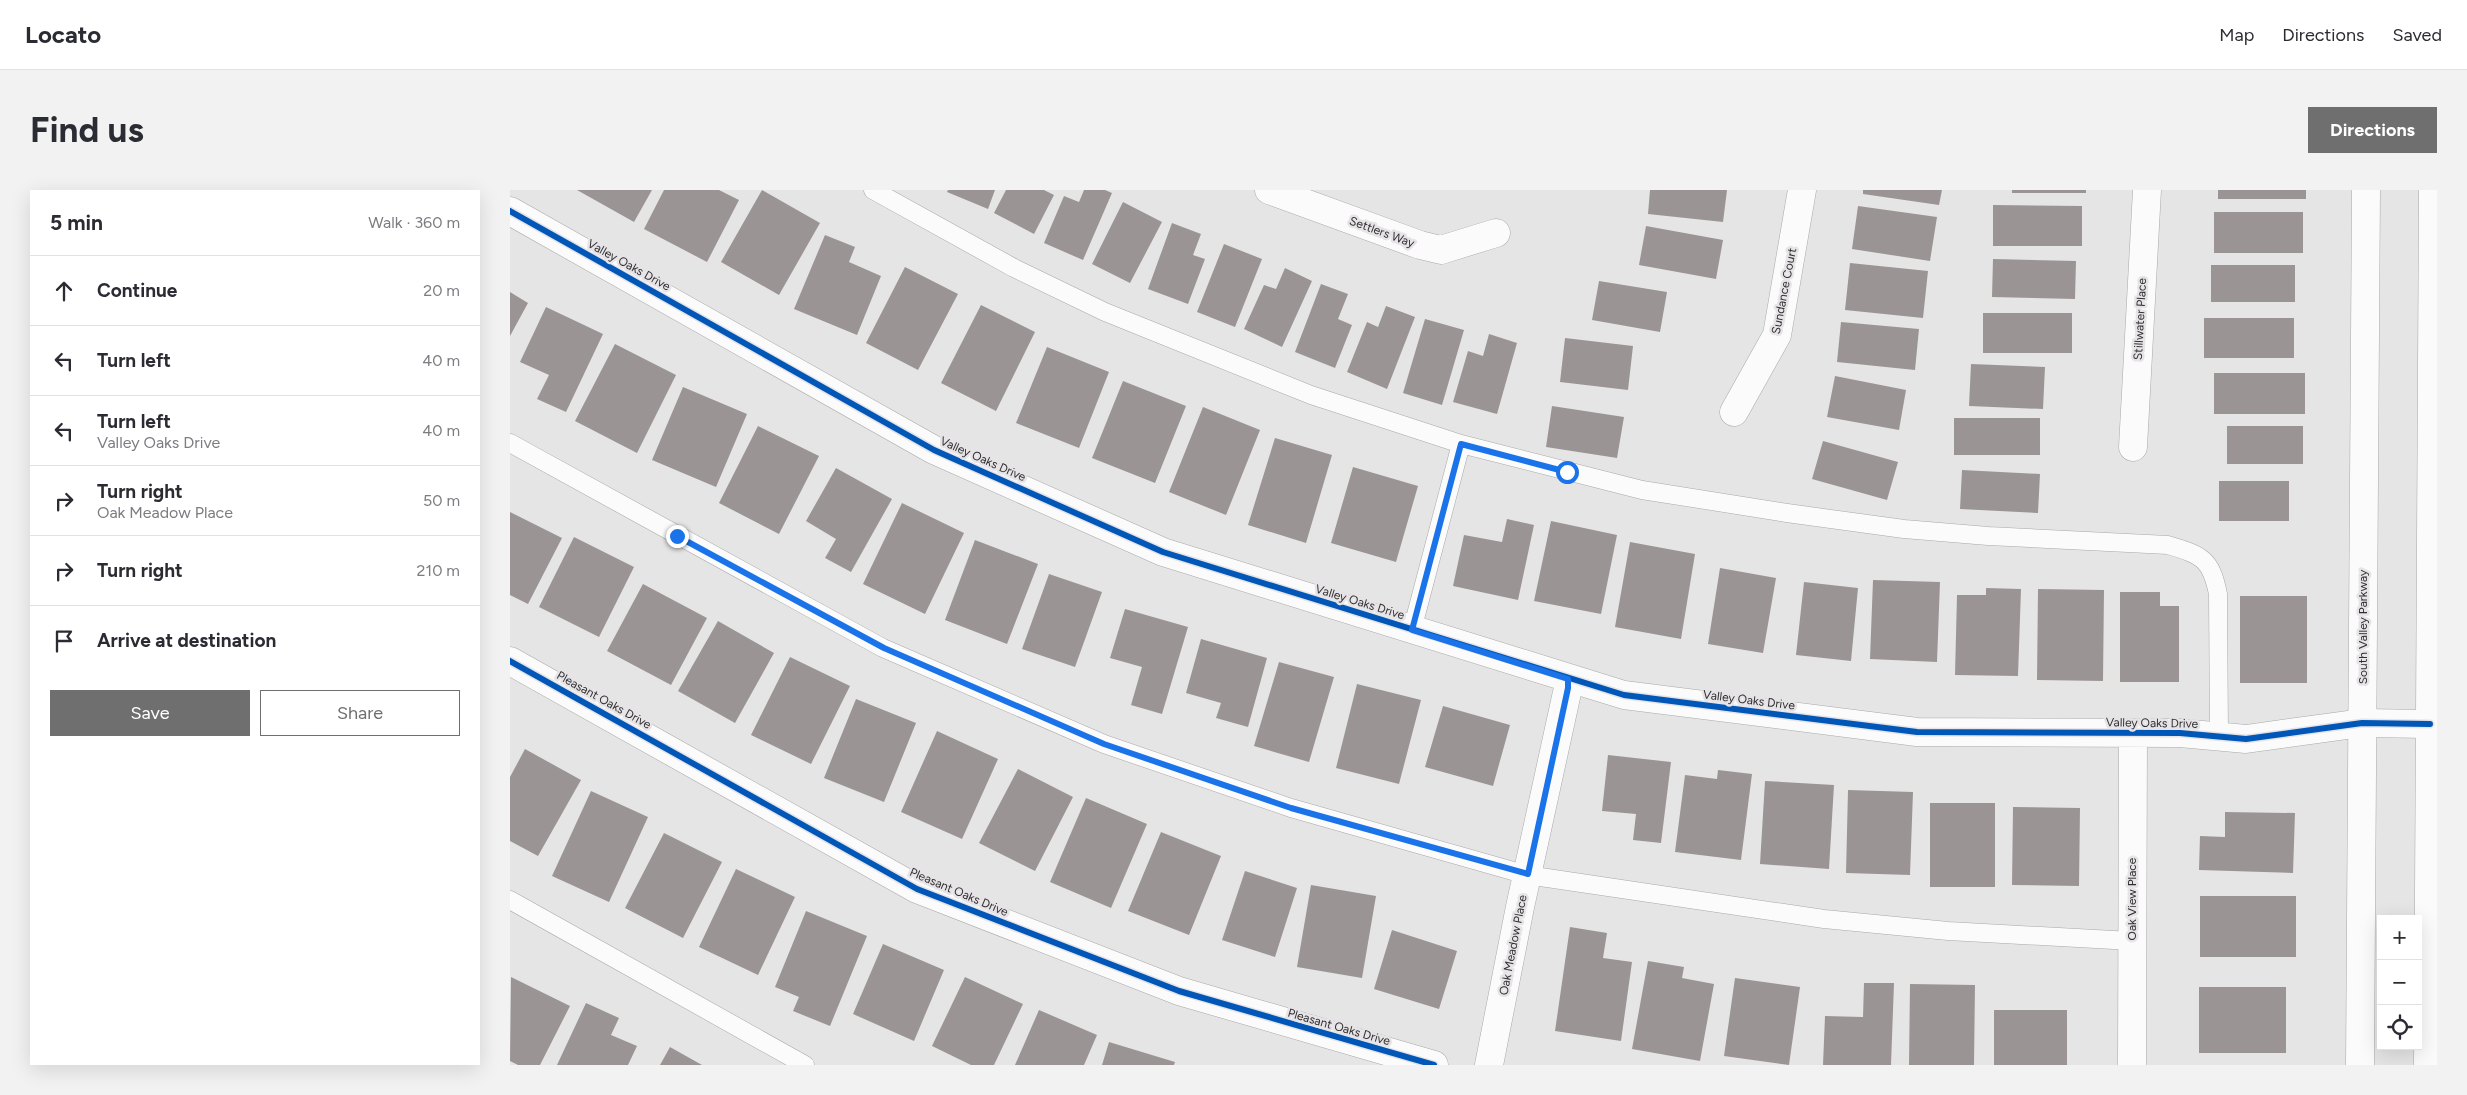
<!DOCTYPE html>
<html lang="en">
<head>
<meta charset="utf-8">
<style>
	:root { --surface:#fff; --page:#f2f2f3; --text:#2b2b33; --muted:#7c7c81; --line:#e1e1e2; --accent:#706f70 }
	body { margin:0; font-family:Figtree,sans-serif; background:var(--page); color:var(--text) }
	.controls { position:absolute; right:15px; bottom:15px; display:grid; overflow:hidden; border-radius:0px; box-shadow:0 5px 20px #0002 }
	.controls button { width:45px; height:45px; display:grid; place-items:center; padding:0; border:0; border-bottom:1px solid var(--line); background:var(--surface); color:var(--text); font:25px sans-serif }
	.stop { position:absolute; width:15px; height:15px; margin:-11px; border:4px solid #1a73e8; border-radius:50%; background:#fff }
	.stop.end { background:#1a73e8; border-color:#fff; box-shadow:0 1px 5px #0008 }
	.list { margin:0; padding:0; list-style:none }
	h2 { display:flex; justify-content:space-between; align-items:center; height:65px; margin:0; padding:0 20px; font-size:21px }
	h2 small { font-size:16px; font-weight:400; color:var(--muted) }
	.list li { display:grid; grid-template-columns:32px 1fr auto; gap:15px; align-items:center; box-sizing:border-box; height:70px; padding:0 20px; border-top:1px solid var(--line) }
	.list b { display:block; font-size:19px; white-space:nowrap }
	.list p { margin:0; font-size:16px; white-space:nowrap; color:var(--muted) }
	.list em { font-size:16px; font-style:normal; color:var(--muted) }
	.actions { display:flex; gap:10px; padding:15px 20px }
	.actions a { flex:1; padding:11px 0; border:1px solid var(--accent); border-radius:0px; text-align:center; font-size:18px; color:var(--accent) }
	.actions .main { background:var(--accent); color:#fff }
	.icon { flex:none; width:28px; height:28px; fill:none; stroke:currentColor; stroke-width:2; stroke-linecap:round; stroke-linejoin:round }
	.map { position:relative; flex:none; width:1927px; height:875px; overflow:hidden; border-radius:0px }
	header { display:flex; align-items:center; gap:30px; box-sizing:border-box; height:70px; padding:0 25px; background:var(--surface); border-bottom:1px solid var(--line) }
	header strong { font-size:24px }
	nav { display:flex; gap:28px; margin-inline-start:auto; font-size:18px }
	.intro { display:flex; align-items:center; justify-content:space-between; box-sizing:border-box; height:120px; padding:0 30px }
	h1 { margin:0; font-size:35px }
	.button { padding:12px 22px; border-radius:0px; background:var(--accent); color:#fff; font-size:18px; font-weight:700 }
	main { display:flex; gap:30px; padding:0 30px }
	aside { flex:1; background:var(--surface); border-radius:0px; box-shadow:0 5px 20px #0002 }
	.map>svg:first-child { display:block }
</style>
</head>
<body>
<header>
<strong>Locato</strong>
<nav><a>Map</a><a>Directions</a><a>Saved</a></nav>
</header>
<div class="intro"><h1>Find us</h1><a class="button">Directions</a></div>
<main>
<aside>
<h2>5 min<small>Walk · 360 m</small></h2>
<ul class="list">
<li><svg class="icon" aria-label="ahead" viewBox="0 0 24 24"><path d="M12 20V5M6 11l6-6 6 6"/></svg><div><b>Continue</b></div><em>20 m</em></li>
<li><svg class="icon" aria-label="left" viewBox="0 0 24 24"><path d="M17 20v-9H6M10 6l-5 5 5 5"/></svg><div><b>Turn left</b></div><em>40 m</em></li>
<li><svg class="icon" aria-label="left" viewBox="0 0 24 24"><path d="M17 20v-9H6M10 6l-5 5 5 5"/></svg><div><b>Turn left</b><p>Valley Oaks Drive</p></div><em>40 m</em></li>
<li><svg class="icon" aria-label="right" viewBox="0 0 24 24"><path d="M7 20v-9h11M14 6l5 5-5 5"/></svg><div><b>Turn right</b><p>Oak Meadow Place</p></div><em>50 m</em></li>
<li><svg class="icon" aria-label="right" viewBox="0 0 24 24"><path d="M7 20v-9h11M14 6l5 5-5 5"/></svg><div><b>Turn right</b></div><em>210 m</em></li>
<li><svg class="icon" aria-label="arrive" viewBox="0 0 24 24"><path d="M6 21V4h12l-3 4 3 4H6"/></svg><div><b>Arrive at destination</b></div></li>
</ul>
<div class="actions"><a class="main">Save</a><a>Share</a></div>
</aside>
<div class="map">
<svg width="1927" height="875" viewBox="0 0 1927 875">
	<rect width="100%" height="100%" fill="#e6e5e6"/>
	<path fill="#9b9494" d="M67,0H142L124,32Z
		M154,0H209L229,10L197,72L134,39Z
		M252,0L310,33L269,105L211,72Z
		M438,0H485L478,19L437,2Z
		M496,0H534L544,5L524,44L484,23Z
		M574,0H595L602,3L573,70L534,53L554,6L569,12Z
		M1140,0H1217L1213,32L1138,24Z
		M1353,0H1432L1429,15L1353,4Z
		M1502,0H1576V3H1502Z
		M1708,0H1796V9H1708Z
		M613,12L652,32L620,93L582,74Z
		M1483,15L1572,16V56H1483Z
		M1348,16L1427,27L1420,71L1342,59Z
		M1704,22H1793V63H1704Z
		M662,33L691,44L683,65L695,69L678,114L638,99Z
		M1136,36L1213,50L1206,89L1129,75Z
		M315,45L345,57L339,72L371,86L347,145L284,119Z
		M714,54L752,69L725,137L687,122Z
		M1483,69L1566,71L1565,109L1482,107Z
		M1340,73L1418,81L1413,128L1335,120Z
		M1701,75H1785V112H1701Z
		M395,77L448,104L408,180L356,153Z
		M775,78L802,91L772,157L734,139L754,95L766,99Z
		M1089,91L1157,102L1150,142L1082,130Z
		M811,94L838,104L828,129L842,135L825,178L785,162Z
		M0,102L18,113L0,146Z
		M471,115L525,142L486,221L431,193Z
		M876,116L905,127L877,199L837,182L857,132L868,137Z
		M36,117L93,144L56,222L27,209L39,185L10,172Z
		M1473,123H1562V163H1473Z
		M1694,128H1784V168H1694Z
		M915,129L954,140L932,215L893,203Z
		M1331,132L1409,139L1405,180L1327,172Z
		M979,144L1007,153L987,224L943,212L958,161L973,166Z
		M1055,148L1123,156L1118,200L1050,192Z
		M105,154L166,185L127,263L65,231Z
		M537,157L599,182L569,258L506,233Z
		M1461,174L1535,177L1533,219L1459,216Z
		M1704,183H1795V224H1704Z
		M1325,186L1396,200L1389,240L1317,227Z
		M613,191L676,216L645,293L582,268Z
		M173,197L237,224L206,297L142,270Z
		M1042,216L1114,227L1107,268L1036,257Z
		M693,217L750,240L716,325L659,302Z
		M1444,228H1530V265H1444Z
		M248,236L309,266L269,344L209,313Z
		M1717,236H1793V274H1717Z
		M765,248L822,265L796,353L738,335Z
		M1313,251L1388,272L1377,310L1302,289Z
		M843,277L908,296L886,372L821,353Z
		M326,278L382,309L341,382L315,368L326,349L296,331Z
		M1452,280L1530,284L1528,323L1450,319Z
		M1709,291H1779V331H1709Z
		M392,313L454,343L415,424L353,394Z
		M0,322L52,348L18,414L0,405Z
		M997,329L1024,335L1008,410L943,396L954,345L992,352Z
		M1041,331L1107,345L1091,424L1024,411Z
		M64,347L124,377L89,447L29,417Z
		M465,350L528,374L497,454L435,430Z
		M1120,352L1185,364L1171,449L1105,437Z
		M1210,378L1266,388L1253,463L1198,454Z
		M539,384L592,402L565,477L512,459Z
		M1363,390L1430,392L1427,472L1360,469Z
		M1294,392L1348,398L1341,471L1286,465Z
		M133,394L197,428L161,495L97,461Z
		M1476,398L1511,399L1508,486L1445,485L1447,405H1476Z
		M1528,399L1594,400L1593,491L1527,490Z
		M1610,402H1650V416H1669V492H1610Z
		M1730,406H1797V493H1730Z
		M615,419L678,437L652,524L621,515L632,477L600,468Z
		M208,431L264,463L225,533L168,501Z
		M691,449L757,468L738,537L706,528L711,513L676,503Z
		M280,467L340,496L301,574L241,545Z
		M769,472L824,487L799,572L744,556Z
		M847,494L911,510L889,594L826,578Z
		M346,509L406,533L374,612L314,588Z
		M933,516L1000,535L983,596L915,577Z
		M427,541L488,569L452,649L391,622Z
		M15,559L71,590L28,666L0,651V587Z
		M1098,565L1161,572L1151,653L1123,650L1126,624L1092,621Z
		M508,579L563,607L525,681L469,653Z
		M1208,580L1242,584L1231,670L1165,662L1175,585L1207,589Z
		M1255,591L1324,595L1319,679L1250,674Z
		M1338,600L1403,602L1400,685L1336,683Z
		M81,601L138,627L99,712L42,686Z
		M576,608L637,634L601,718L540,692Z
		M1420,613H1485V697H1420Z
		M1503,617L1570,618L1569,696L1502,695Z
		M1715,622L1785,623L1783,683L1689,680L1690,646L1715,647Z
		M651,642L711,666L679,745L618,721Z
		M154,643L212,672L173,748L115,718Z
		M226,679L285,707L248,785L189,757Z
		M735,681L787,698L765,767L712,750Z
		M801,695L866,706L852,788L787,777Z
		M1690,706H1786V767H1690Z
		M296,721L357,746L320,836L283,821L289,807L265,797Z
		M1060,737L1097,743L1093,768L1122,772L1111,851L1045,841Z
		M882,740L947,761L929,819L864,799Z
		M373,754L434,780L404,851L343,824Z
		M1138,771L1174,777L1172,788L1204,794L1190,871L1122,859Z
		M1,787L60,816L30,875H8L0,871Z
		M455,787L513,814L484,875H461L422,856Z
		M1225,788L1290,797L1279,875L1214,866Z
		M1354,793H1384L1381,875H1313L1315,826L1353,827Z
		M1400,794L1465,795L1464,875H1399Z
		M1689,797H1776V863H1689Z
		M76,813L109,828L101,845L127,856L118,875H47Z
		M529,820L587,845L574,875H505Z
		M1484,820H1557V875H1484Z
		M599,852L665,872L664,875H592Z
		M160,857L192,875H150Z"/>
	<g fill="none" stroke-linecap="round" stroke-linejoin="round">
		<g stroke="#a9a8a9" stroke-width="19">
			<path id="lane" d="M363,0L504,78L595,122L801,205L951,254L1132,300L1277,323L1394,339L1478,346L1658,355C1691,365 1701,368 1708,404L1709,547
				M0,253L373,458L594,554L781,618L1017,685L1314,729L1438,741L1622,751
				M902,440L951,254
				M0,710L295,875"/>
		</g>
		<g stroke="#a9a8a9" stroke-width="29">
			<path id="street" d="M759,0L910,55L931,60L986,43
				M0,21L424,260L653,362L1114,505L1407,542L1670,543L1736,549L1852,533L1920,534
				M1224,222L1267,145L1292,0
				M1623,257L1637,0
				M0,471L407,699L669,801L924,875
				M979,875L1010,717L1058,498V489
				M1622,875L1623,543"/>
		</g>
		<g stroke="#a9a8a9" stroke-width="29">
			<path id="secondary" d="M1850,875L1856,0
				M1918,875L1923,0"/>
		</g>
		<use href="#lane" stroke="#fbfbfb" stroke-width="18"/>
		<use href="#street" stroke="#fbfbfb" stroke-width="28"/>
		<use href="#secondary" stroke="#fbfbfb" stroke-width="28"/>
		<g stroke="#e7e4e7" stroke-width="9">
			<path id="cycleway" d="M0,21L424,260L653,362L1114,505L1407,542L1670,543L1736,549L1852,533L1920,534
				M0,471L407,699L669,801L924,875"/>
		</g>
		<use href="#cycleway" stroke="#0057b8" stroke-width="6"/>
	</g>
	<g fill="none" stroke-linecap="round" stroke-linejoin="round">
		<path stroke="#1a73e8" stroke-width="6" d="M167,346L374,458L594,554L781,618L1018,684L1058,498V489L902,440L951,254L1057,282"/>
	</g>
	<g text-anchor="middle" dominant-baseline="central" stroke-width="5" stroke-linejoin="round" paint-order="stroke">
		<g font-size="12" fill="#302f30" stroke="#e7e4e7">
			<text transform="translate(872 42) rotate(20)">Settlers Way</text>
			<text transform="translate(119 75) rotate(29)">Valley Oaks Drive</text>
			<text transform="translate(1274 101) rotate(-79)">Sundance Court</text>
			<text transform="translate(1630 129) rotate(-87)">Stillwater Place</text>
			<text transform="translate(473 269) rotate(24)">Valley Oaks Drive</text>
			<text transform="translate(850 412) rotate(17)">Valley Oaks Drive</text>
			<text transform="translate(1853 437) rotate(-90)">South Valley Parkway</text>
			<text transform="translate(94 510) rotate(29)">Pleasant Oaks Drive</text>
			<text transform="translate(1239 510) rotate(7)">Valley Oaks Drive</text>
			<text transform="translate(1642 533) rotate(1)">Valley Oaks Drive</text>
			<text transform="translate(449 702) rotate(23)">Pleasant Oaks Drive</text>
			<text transform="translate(1622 709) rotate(-90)">Oak View Place</text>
			<text transform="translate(1003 755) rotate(-79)">Oak Meadow Place</text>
			<text transform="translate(829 837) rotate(16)">Pleasant Oaks Drive</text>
		</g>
	</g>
</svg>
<div class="controls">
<button>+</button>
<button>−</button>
<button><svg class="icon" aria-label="locate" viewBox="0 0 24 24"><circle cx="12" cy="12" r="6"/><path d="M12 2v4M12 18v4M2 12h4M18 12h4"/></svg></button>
</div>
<div class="stop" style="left:1057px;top:282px"></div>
<div class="stop end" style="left:167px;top:346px"></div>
</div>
</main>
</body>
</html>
